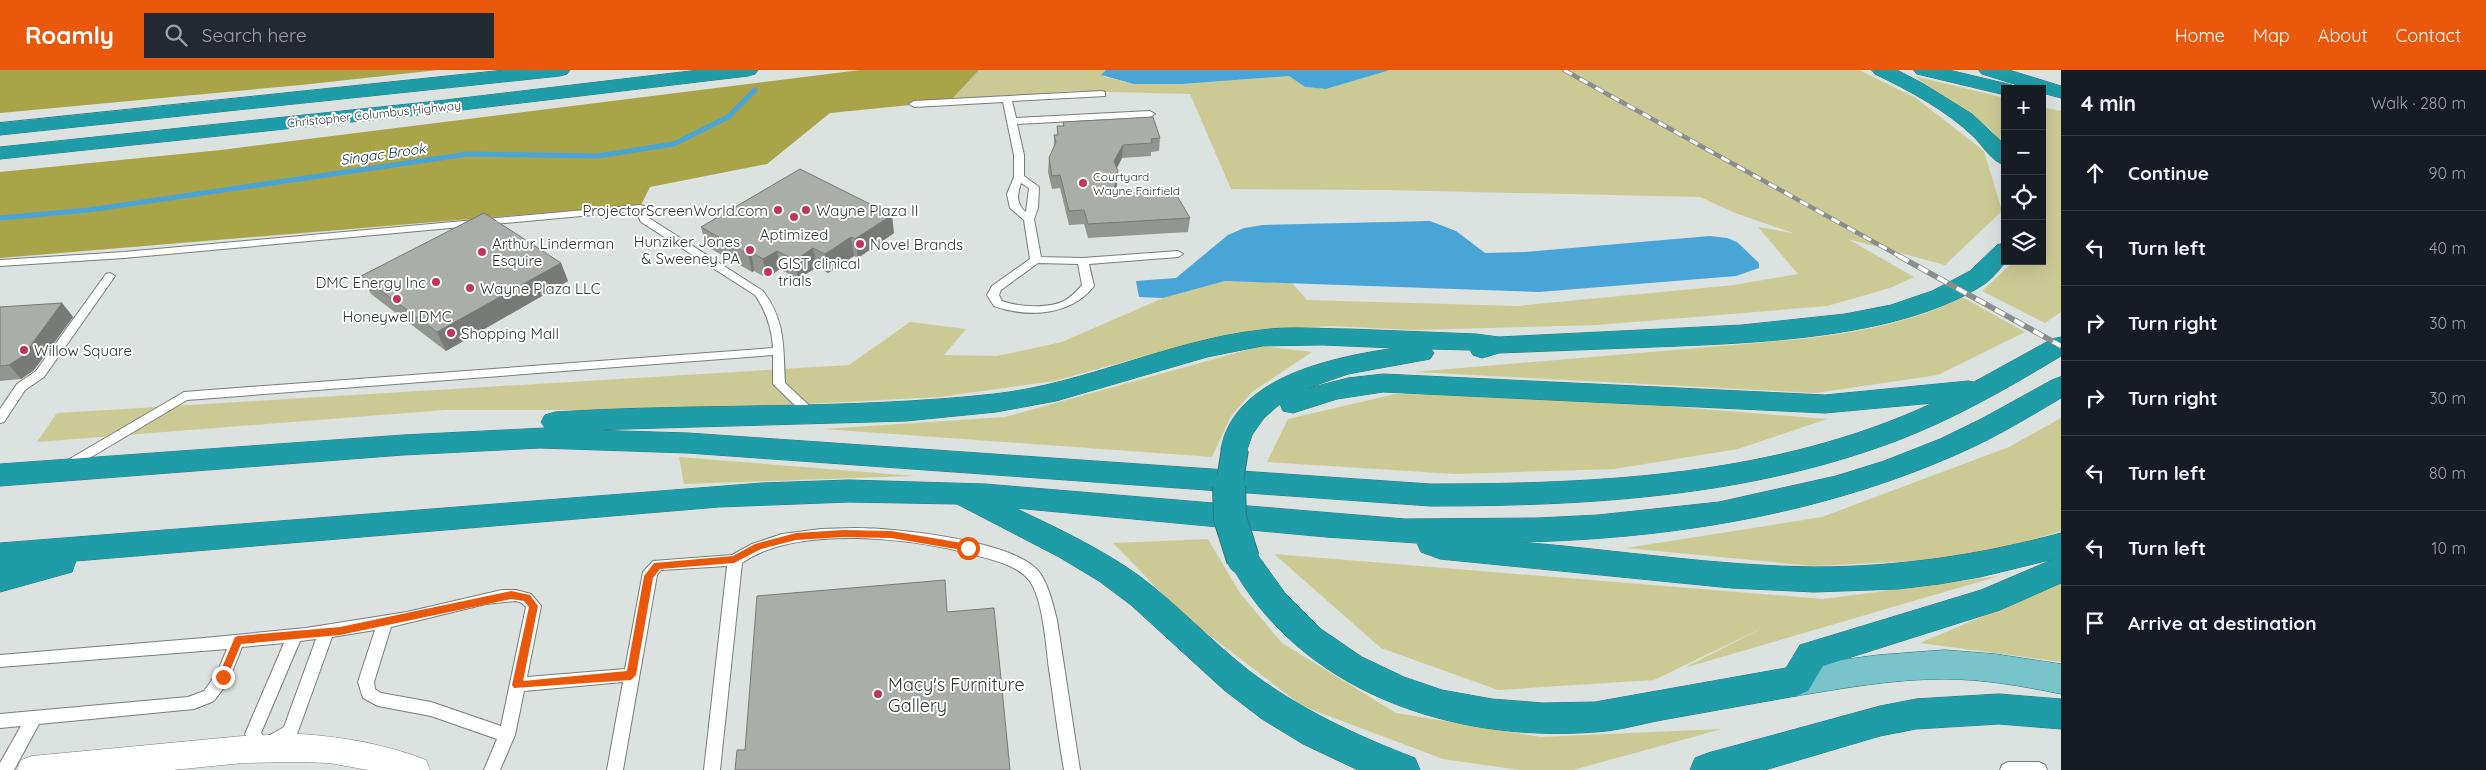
<!DOCTYPE html>
<html lang="en">
<head>
<meta charset="utf-8">
<style>
	:root { --surface:#171b24; --page:#242831; --text:#f1f3f6; --muted:#9ea1a6; --line:#363941; --accent:#ea580c }
	body { margin:0; font-family:Quicksand,sans-serif; background:var(--page); color:var(--text) }
	.controls { position:absolute; right:15px; top:15px; display:grid; overflow:hidden; border-radius:0px; box-shadow:0 5px 20px #0002 }
	.controls button { width:45px; height:45px; display:grid; place-items:center; padding:0; border:0; border-bottom:1px solid var(--line); background:var(--surface); color:var(--text); font:25px sans-serif }
	.stop { position:absolute; width:15px; height:15px; margin:-11px; border:4px solid #ea580c; border-radius:50%; background:#fff }
	.stop.end { background:#ea580c; border-color:#fff; box-shadow:0 1px 5px #0008 }
	.list { margin:0; padding:0; list-style:none }
	h2 { display:flex; justify-content:space-between; align-items:center; height:65px; margin:0; padding:0 20px; font-size:21px }
	h2 small { font-size:16px; font-weight:400; color:var(--muted) }
	.list li { display:grid; grid-template-columns:32px 1fr auto; gap:15px; align-items:center; box-sizing:border-box; height:75px; padding:0 20px; border-top:1px solid var(--line) }
	.list b { display:block; font-size:19px; white-space:nowrap }
	.list em { font-size:16px; font-style:normal; color:var(--muted) }
	.icon { flex:none; width:28px; height:28px; fill:none; stroke:currentColor; stroke-width:2; stroke-linecap:round; stroke-linejoin:round }
	.map { position:relative; flex:none; width:2061px; height:700px; overflow:hidden }
	header { display:flex; align-items:center; gap:30px; box-sizing:border-box; height:70px; padding:0 25px; background:var(--accent); color:#fff }
	header strong { font-size:24px }
	nav { display:flex; gap:28px; margin-inline-start:auto; font-size:18px }
	.search { width:350px; height:45px; background:var(--page); display:flex; align-items:center; gap:12px; box-sizing:border-box; padding:0 18px; border-radius:0px; color:var(--muted); font-size:19px }
	main { display:flex }
	aside { flex:1; background:var(--surface) }
	.map>svg:first-child { display:block }
</style>
</head>
<body>
<header>
<strong>Roamly</strong>
<div class="search"><svg class="icon" aria-label="search" viewBox="0 0 24 24"><circle cx="10" cy="10" r="6"/><path d="M15 15l6 6"/></svg>Search here</div>
<nav><a>Home</a><a>Map</a><a>About</a><a>Contact</a></nav>
</header>
<main>
<div class="map">
<svg width="2061" height="700" viewBox="0 0 2061 700">
	<rect width="100%" height="100%" fill="#dbe2df"/>
	<path fill="#ccca94" d="M979,0H1106L1102,6L1134,14H1182L1289,6L1305,17L1326,19L1390,0H1859L1916,28L1984,81L2002,141L1945,195L1848,169L1914,207L1890,218L1827,236L1597,255L1415,260L1330,256L1250,261L1207,269L1054,311L940,327L688,340H445L37,372L57,343L849,295L910,252L966,259L944,285L997,286L1062,272L1163,228L1225,211L1292,213L1307,230L1517,236L1734,215L1798,204L1758,157L1793,163L1735,143L1700,127L1385,120L1231,119L1190,24L1074,21L950,31Z
		M1914,6L2005,28V80L1991,60Z
		M2042,37L2061,41V242L2045,253L1982,221L2014,191H2042Z
		M1962,227L2025,262L1938,305L1816,323L1414,302L1803,269C1857,262 1914,253 1962,227Z
		M1261,276L1312,282L1252,322L1231,346L1212,387L824,359L1005,347Z
		M1395,324L1540,326L1827,349L1738,379L1614,399L1455,404L1267,392L1288,349Z
		M2061,348V461L1975,488L1813,496L1626,478L1822,447L2009,377Z
		M679,387L915,406L684,414Z
		M1208,469L1240,523L1282,573L1396,643L1541,667L1722,659L1573,700H1519L1443,689L1302,636L1183,545L1113,473Z
		M1274,484L1823,529L1999,506L1684,598L1766,556L1654,610L1498,620L1381,578Z
		M2061,513V592L1920,573Z"/>
	<path fill="#a9a448" d="M0,0H438L301,15L0,43Z
		M860,0H979L950,31L830,43L767,94L650,117L641,135L0,188V102L221,80Z"/>
	<path fill="#49a4d7" d="M1106,0H1390L1326,19L1305,17L1289,6L1182,14H1134L1101,5Z
		M1430,151L1456,161L1485,183L1525,182L1710,166L1727,168L1737,172L1759,193V198L1736,206L1539,222L1225,211L1163,228L1139,227L1136,211L1176,208L1228,165L1244,158L1263,155Z"/>
	<g fill="none" stroke-linecap="round" stroke-linejoin="round">
		<path stroke="#49a4d7" stroke-width="5" d="M0,148L89,140L468,84L597,86L674,74L728,47L755,20"/>
		<g stroke="#777d7b" stroke-width="2">
			<path id="lane" d="M1102,21L1105,22V26L1012,31L1016,48L1150,41L1155,44L1150,47L1017,54L1024,85V106L1039,117L1038,138L1034,149L1041,187L1083,188L1178,181L1183,184L1178,187L1089,194L1094,216C1071,246 1027,248 994,236L987,225L992,216L1030,189L1024,150L1010,138L1007,124L1014,107V85L1003,32L914,37L909,34L914,31ZM1021,113L1029,118L1026,142C1016,134 1017,125 1021,113ZM1038,193L1078,194L1082,215C1077,221 1071,227 1064,231C1049,239 1018,237 1002,231L999,225L1001,220Z
				M640,135L644,136L649,148L763,221C786,252 783,276 785,313L813,339L815,342L813,345H805L773,314V285L187,330L66,402L61,400L59,397L61,394L184,322L773,278C772,259 766,241 755,225L641,152L636,141L124,188L0,196V190L124,182Z
				M110,203L115,206L44,307L25,320L4,352L0,353V339L17,314L36,301L106,204Z
				M855,458C895,458 1016,470 1040,503C1049,516 1053,535 1057,550L1080,700H1064C1058,666 1054,632 1049,599C1046,576 1043,528 1029,510C1017,495 993,490 975,485C913,468 797,454 742,493L720,700H704L727,496L661,500L657,505L623,700H607L623,612L524,621L515,665L500,700H484L497,669L431,646L378,636L363,628L358,612L375,560L332,567L296,667L262,685L256,683L245,664L284,573L242,577L228,612L214,631L194,639L39,654L14,700H0V693L21,656L0,658V644L188,627L204,621L217,603L227,579L0,597V585L204,568L306,558L407,542L502,520H516L531,524L541,536L527,607L625,599L643,502L653,491L732,485L752,474L782,464L821,459ZM516,531L522,533L526,537L501,656L431,632L381,623L375,619L374,612L391,557L486,534ZM316,569L284,657L265,668L261,663L300,571Z
				M2008,692H2039L2045,695L2047,700H2000L2002,695Z"/>
		</g>
		<g stroke="#777d7b" stroke-width="1">
			<path id="street" d="M300,664C344,667 385,674 426,690L430,700H368L329,693L300,692L243,693L173,700H17L21,690L32,686L243,666Z"/>
		</g>
		<g stroke="#25787f" stroke-width="1">
			<path id="primary" d="M1945,580L1995,584L2061,594V624C2022,616 1983,609 1944,609C1894,609 1845,618 1796,626L1784,621L1779,611L1784,601L1796,596L1878,585Z"/>
		</g>
		<g stroke="#25787f" stroke-width="1">
			<path id="highway" d="M505,0H570L567,4L560,6L0,65V53Z
				M699,0H758L755,4L748,6L437,43L0,89V77L437,31Z
				M1872,0H1897L1922,13L1972,44L2005,75V95C1992,92 1983,76 1974,67C1946,40 1910,21 1875,4Z
				M1914,0H1949L2012,15L2015,19H2005V25L1917,4Z
				M1979,0H2009L2061,16V28L2042,23V19H2030L1982,4Z
				M2005,173V191H2007C2000,198 1994,207 1986,213C1902,269 1753,273 1654,277C1602,279 1551,281 1499,283L1482,288L1473,285L1470,280L1431,279L1434,283L1430,289L1348,304L1305,319L1348,308L1383,304L1825,325L1968,311L1974,312L2052,269L2061,267V286C2008,318 1954,349 1896,371C1747,427 1588,436 1430,436L688,383L540,378L403,385L0,416V394L403,365L545,358L541,352L545,345L555,342C701,333 848,340 994,324C1085,314 1170,270 1261,260C1290,256 1321,259 1350,259C1392,261 1434,262 1476,264L1499,267L1742,255L1845,244L1891,235L1932,221L1970,201L1997,175ZM1323,275L1395,278C1335,287 1234,306 1221,379L1225,386L1235,389L1245,386L1252,365L1264,348L1280,334L1283,341L1293,343L1337,329L1383,322L1825,343L1933,333C1776,406 1600,414 1430,414L688,363L590,360L906,351L996,342L1056,331L1207,287L1262,276Z
				M2061,307V328C2029,347 1996,367 1962,382C1824,444 1670,469 1520,472C1618,480 1716,496 1814,497C1898,497 1980,485 2061,463V513L2000,540L1823,596L1808,621L1796,626C1751,634 1707,642 1662,650C1640,654 1618,661 1595,662C1453,673 1297,622 1228,489L1232,480L1243,477L1254,480L1285,523L1321,559L1362,587L1404,607L1442,620L1492,629L1543,633L1595,632L1786,598L1800,575L1981,520L2054,489L1980,507L1939,514L1898,519L1814,522L1731,518L1440,489L1421,482L1417,473L1326,467L1015,438C1057,458 1100,478 1138,505C1177,534 1210,570 1248,600C1299,639 1355,665 1415,688L1420,700H1358L1303,674L1262,649L1224,620L1131,535L1099,511L1059,487L957,434L849,432L719,437L76,491L72,502L0,522V473L762,413L849,410L985,414L1405,449L1538,448L1598,445L1719,432L1836,406L1884,391L1940,369L1983,348L2052,310Z
				M1999,624L2061,629V659L1999,654L1916,659L1880,666L1765,700H1690L1695,688L1708,683L1880,636L1916,629Z"/>
		</g>
		<use href="#lane" fill="#fff" fill-rule="evenodd"/>
		<use href="#street" fill="#fff" fill-rule="evenodd"/>
		<use href="#primary" fill="#78c4ca" fill-rule="evenodd"/>
		<use href="#highway" fill="#1e9ca7" fill-rule="evenodd"/>
		<g stroke="#898e8c" stroke-width="4.5">
			<path id="rail-far1" d="M1564,0L1901,187"/>
		</g>
		<g stroke="#898e8c" stroke-width="5.5">
			<path id="rail" d="M1899,186L2061,276"/>
		</g>
		<use href="#rail-far1" stroke="#fff" stroke-width="3" stroke-dasharray="9" stroke-linecap="butt"/>
		<use href="#rail" stroke="#fff" stroke-width="4" stroke-dasharray="11" stroke-linecap="butt"/>
		<g stroke="#25787f" stroke-width="28" stroke-linecap="butt">
			<path id="highway-bridge-far1" d="M1229,417L1235,379"/>
		</g>
		<g stroke="#25787f" stroke-width="34" stroke-linecap="butt">
			<path id="highway-bridge" d="M1229,416L1230,448L1243,489"/>
		</g>
		<use href="#highway-bridge-far1" stroke="#1e9ca7" stroke-width="26"/>
		<use href="#highway-bridge" stroke="#1e9ca7" stroke-width="32"/>
	</g>
	<path fill="#929690" d="M1063,52L1160,68L1159,81L1151,82V86L1122,88L1117,98V115L1115,124H1170L1190,148L1188,162L1088,168L1084,154L1069,155L1060,118L1052,119L1048,102L1049,88L1054,76V65H1057V56H1063Z
		M701,157L894,163L858,188L854,186L828,203L817,197L798,209L780,199L767,208L754,201L752,202L706,176Z
		M561,193L568,211L446,281L371,224L361,206Z
		M62,233L73,247L34,300L21,309L0,311V237Z"/>
	<path fill="#777a76" d="M1123,75L1122,88L1113,104L1114,91Z
		M1118,101L1117,115L1113,138V124Z
		M892,145L894,163L858,188L855,169Z
		M851,167L854,186L828,203L825,184Z
		M813,178L817,197L798,209L795,190Z
		M777,181L780,199L767,208L763,189Z
		M751,182L754,201L752,202L748,184Z
		M561,193L568,211L446,281L437,262Z
		M62,233L73,247L34,300L21,309L9,295Z"/>
	<path fill="#aaaea8" stroke="#777a76" d="M1153,47L1160,68L1151,69L1152,73L1123,75L1114,91L1118,101L1113,124L1168,121L1170,124H1176L1190,148L1088,154L1084,140L1069,141L1060,105L1052,106L1049,88L1056,72L1054,65H1058L1057,56H1064L1063,52Z
		M800,99L892,145L855,169L851,167L825,184L813,178L795,190L777,181L763,189L751,182L748,184L701,157Z
		M484,143L561,193L437,262L361,206Z
		M62,233L23,286L9,295L0,296V237Z
		M945,510L947,542L994,538L1010,700H735L737,680H745L757,526Z"/>
	<path fill="#ea580c" d="M843,460L891,461L968,474L973,478L968,481L891,468L843,467L796,470L761,479L734,493L660,499L653,508L636,605L631,610L514,618L512,615L529,537L524,531L511,529L340,565L241,574L226,610L223,611L218,607L235,567L238,566L340,557L511,521L530,525L538,536L523,611L627,601L644,506L654,493L733,486L755,474L796,463Z"/>
	<g fill="#c2335d" stroke="#fff" stroke-width="2">
		<circle cx="1083" cy="113" r="5"/>
		<circle cx="778" cy="140" r="5"/>
		<circle cx="806" cy="140" r="5"/>
		<circle cx="794" cy="147" r="5"/>
		<circle cx="860" cy="174" r="5"/>
		<circle cx="750" cy="180" r="5"/>
		<circle cx="482" cy="182" r="5"/>
		<circle cx="768" cy="202" r="5"/>
		<circle cx="436" cy="212" r="5"/>
		<circle cx="470" cy="218" r="5"/>
		<circle cx="397" cy="229" r="5"/>
		<circle cx="451" cy="263" r="5"/>
		<circle cx="24" cy="280" r="5"/>
		<circle cx="878" cy="624" r="5"/>
	</g>
	<g text-anchor="middle" dominant-baseline="central" stroke-width="4" stroke-linejoin="round" paint-order="stroke">
		<g font-size="12" fill="#333635" stroke="#fff">
			<text transform="translate(374 44) rotate(-6)">Christopher Columbus Highway</text>
		</g>
		<g font-size="12" fill="#333635" stroke="#fff" text-anchor="start">
			<text x="1093" y="106">Courtyard<tspan x="1093" dy="14">Wayne Fairfield</tspan></text>
		</g>
		<g font-size="14" font-style="italic" fill="#052e43" stroke="#fff">
			<text transform="translate(383 84) rotate(-8)">Singac Brook</text>
		</g>
		<g font-size="15" fill="#333635" stroke="#fff" text-anchor="start">
			<text x="768" y="140" text-anchor="end">ProjectorScreenWorld.com</text>
			<text x="816" y="140">Wayne Plaza II</text>
			<text x="794" y="164" text-anchor="middle">Aptimized</text>
			<text x="740" y="171" text-anchor="end">Hunziker Jones<tspan x="740" dy="17">&amp; Sweeney PA</tspan></text>
			<text x="492" y="173">Arthur Linderman<tspan x="492" dy="17">Esquire</tspan></text>
			<text x="870" y="174">Novel Brands</text>
			<text x="778" y="193">GIST clinical<tspan x="778" dy="17">trials</tspan></text>
			<text x="426" y="212" text-anchor="end">DMC Energy Inc</text>
			<text x="480" y="218">Wayne Plaza LLC</text>
			<text x="397" y="246" text-anchor="middle">Honeywell DMC</text>
			<text x="461" y="263">Shopping Mall</text>
			<text x="34" y="280">Willow Square</text>
		</g>
		<g font-size="18" fill="#333635" stroke="#fff" text-anchor="start">
			<text x="888" y="614">Macy's Furniture<tspan x="888" dy="21">Gallery</tspan></text>
		</g>
	</g>
</svg>
<div class="controls">
<button>+</button>
<button>−</button>
<button><svg class="icon" aria-label="locate" viewBox="0 0 24 24"><circle cx="12" cy="12" r="6"/><path d="M12 2v4M12 18v4M2 12h4M18 12h4"/></svg></button>
<button><svg class="icon" aria-label="layers" viewBox="0 0 24 24"><path d="M12 4l9 5-9 5-9-5zM3 14l9 5 9-5"/></svg></button>
</div>
<div class="stop" style="left:968px;top:478px"></div>
<div class="stop end" style="left:223px;top:607px"></div>
</div>
<aside>
<h2>4 min<small>Walk · 280 m</small></h2>
<ul class="list">
<li><svg class="icon" aria-label="ahead" viewBox="0 0 24 24"><path d="M12 20V5M6 11l6-6 6 6"/></svg><div><b>Continue</b></div><em>90 m</em></li>
<li><svg class="icon" aria-label="left" viewBox="0 0 24 24"><path d="M17 20v-9H6M10 6l-5 5 5 5"/></svg><div><b>Turn left</b></div><em>40 m</em></li>
<li><svg class="icon" aria-label="right" viewBox="0 0 24 24"><path d="M7 20v-9h11M14 6l5 5-5 5"/></svg><div><b>Turn right</b></div><em>30 m</em></li>
<li><svg class="icon" aria-label="right" viewBox="0 0 24 24"><path d="M7 20v-9h11M14 6l5 5-5 5"/></svg><div><b>Turn right</b></div><em>30 m</em></li>
<li><svg class="icon" aria-label="left" viewBox="0 0 24 24"><path d="M17 20v-9H6M10 6l-5 5 5 5"/></svg><div><b>Turn left</b></div><em>80 m</em></li>
<li><svg class="icon" aria-label="left" viewBox="0 0 24 24"><path d="M17 20v-9H6M10 6l-5 5 5 5"/></svg><div><b>Turn left</b></div><em>10 m</em></li>
<li><svg class="icon" aria-label="arrive" viewBox="0 0 24 24"><path d="M6 21V4h12l-3 4 3 4H6"/></svg><div><b>Arrive at destination</b></div></li>
</ul>
</aside>
</main>
</body>
</html>
